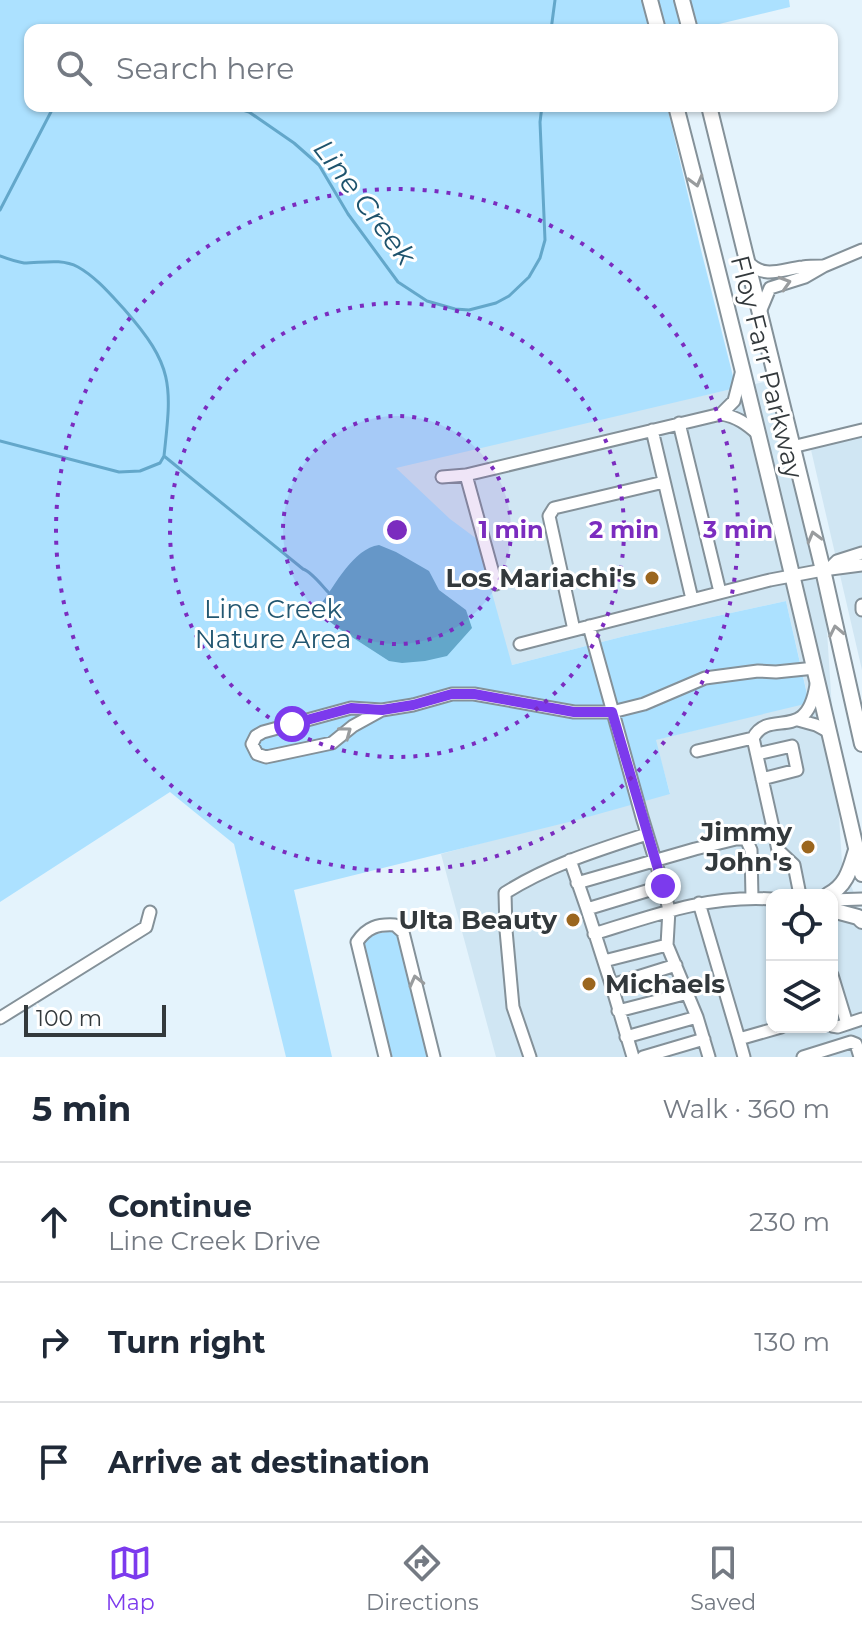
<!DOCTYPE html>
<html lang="en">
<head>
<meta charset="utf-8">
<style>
	:root { --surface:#fff; --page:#f6f6f7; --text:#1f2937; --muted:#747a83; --line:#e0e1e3; --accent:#7c3aed }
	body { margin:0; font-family:Montserrat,sans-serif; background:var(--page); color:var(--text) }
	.controls { position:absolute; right:24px; bottom:24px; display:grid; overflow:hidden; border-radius:16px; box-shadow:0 2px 6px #0004 }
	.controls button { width:72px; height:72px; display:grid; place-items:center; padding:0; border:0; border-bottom:2px solid var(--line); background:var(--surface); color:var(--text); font:40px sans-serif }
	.scale { position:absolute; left:24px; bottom:20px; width:142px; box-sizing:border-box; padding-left:8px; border:4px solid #33393c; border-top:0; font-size:22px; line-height:28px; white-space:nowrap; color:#33393c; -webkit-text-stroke:6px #fff; paint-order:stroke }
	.stop { position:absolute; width:24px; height:24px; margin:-18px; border:6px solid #7c3aed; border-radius:50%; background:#fff }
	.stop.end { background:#7c3aed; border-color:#fff; box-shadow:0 2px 8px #0008 }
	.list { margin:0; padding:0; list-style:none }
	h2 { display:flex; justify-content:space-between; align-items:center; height:104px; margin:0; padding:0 32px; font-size:34px }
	h2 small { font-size:26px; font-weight:400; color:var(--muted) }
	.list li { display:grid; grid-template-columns:52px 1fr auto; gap:24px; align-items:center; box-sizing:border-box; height:120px; padding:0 32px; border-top:2px solid var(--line) }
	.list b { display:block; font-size:30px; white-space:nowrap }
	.list p { margin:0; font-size:26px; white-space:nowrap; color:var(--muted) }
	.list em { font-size:26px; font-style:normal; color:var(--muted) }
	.icon { flex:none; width:44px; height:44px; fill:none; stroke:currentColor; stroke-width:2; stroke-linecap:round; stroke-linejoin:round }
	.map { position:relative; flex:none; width:862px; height:1057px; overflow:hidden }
	.search { position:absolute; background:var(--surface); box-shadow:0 2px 6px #0004; left:24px; right:24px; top:24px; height:88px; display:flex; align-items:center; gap:20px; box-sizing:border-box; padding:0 28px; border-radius:16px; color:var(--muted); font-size:30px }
	.sheet { height:464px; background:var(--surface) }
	nav { display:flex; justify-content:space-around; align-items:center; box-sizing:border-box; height:112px; border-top:2px solid var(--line); background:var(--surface); font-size:22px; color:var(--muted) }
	nav a { display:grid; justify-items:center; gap:4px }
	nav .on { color:var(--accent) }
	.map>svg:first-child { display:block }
</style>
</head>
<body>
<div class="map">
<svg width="862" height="1057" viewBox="0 0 862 1057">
	<rect width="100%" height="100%" fill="#e4f3fc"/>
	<path fill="#d0e6f3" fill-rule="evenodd" d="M769,381L823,570L842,862L854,893L862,928V1057H496L441,854L670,793L655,740L809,702L786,601L625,636L512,665L388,464ZM772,895H832V1027H772Z
		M862,429V670L808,437Z"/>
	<path fill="#ace1ff" d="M0,0H789L790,7L694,30H30V106H667L700,246L736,388L396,468L450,519L477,539L512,665L625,636L786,601L809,703L656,740L670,794L577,820L294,890L332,1057H286L234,844L170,792L0,902Z
		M391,931L398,935L428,1057H390L362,944L367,936Z"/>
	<path fill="#63a7ca" d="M379,545L396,552L429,571L439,590L466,610L472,628L447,656L425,661L402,663L389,661L341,630L329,621L321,604C336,584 353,549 379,545Z"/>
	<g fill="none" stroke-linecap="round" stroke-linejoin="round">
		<path stroke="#63a7ca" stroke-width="3" d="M551,30L555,0
			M230,106L249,112L294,143L319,165L348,214L398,282L427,301L455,309L469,310L496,303L509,296L529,277L540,258L545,240L540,122L542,106
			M0,210L54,106
			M0,256C8,259 16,262 24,263C42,263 61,258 78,267C96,277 111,295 124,309C174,366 172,384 164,456L160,463L140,471L119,472L0,441
			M164,456L303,569C312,572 322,586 329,593"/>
		<g stroke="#849199" stroke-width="15">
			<path id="minor" d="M747,261C764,280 781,269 803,267C809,266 816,266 823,266
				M760,312L770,288L805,277L824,266L862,250
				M721,414L734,401L741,374
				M679,423L720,592
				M652,430L692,599
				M792,447L862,430
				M466,475L496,584
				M442,477L466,475L721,414C737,417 746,423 759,435
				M831,567L837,561L862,553
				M862,605V610
				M589,626L642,817L663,886L669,910L667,945L697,1017L709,1057
				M574,630L549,516L554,508L664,482
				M520,644L770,580L823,570L862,565
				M382,710L353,726L332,743L266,757L257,754L252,744L256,736L263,732L351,708L382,710L413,705L452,694H474L574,712H612L644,704L705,678L758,671L776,672L815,668
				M798,720L816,725L829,732
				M697,751L753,738
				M757,754L792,746L797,770L762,779
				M570,860L587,909
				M577,883L695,849L736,839H746L751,850L752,898
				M800,895L794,865L778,850L753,738C770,707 806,745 816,685
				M832,900L862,899
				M699,903L739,1039L781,1027
				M594,934C655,915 707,895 772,899
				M604,961L667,945
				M832,975L847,1024
				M612,985L676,965
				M618,1011L688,993
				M0,1018L146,927L150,912
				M832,1026L838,1027L862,1019
				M626,1037L697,1017
				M739,1039L744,1057
				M385,1057L357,942C367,927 378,924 395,925L403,932L434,1057
				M530,1057L513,1007L506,930L505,893C549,865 598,850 647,834
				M633,1057L613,990L587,909L663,886
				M643,1057L704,1039
				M803,1057L851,1042L856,1044L860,1057"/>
		</g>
		<g stroke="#849199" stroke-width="18">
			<path id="major" d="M650,0L658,30
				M682,0L690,30
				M676,106C742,361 803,617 862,874
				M709,106L823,570L862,744
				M828,895C847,885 850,869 856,850
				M832,910L858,917L862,921"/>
		</g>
		<use href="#minor" stroke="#fff" stroke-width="11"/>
		<use href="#major" stroke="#fff" stroke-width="14"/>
	</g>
	<defs><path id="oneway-chevron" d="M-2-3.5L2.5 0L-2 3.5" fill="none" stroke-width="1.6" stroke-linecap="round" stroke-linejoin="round" transform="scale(2)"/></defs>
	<g stroke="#999c9e">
		<use href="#oneway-chevron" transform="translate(696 181) rotate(75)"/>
		<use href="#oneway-chevron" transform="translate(785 283) rotate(-17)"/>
		<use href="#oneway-chevron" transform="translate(814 537) rotate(-105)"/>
		<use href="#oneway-chevron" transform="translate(836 631) rotate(-102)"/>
		<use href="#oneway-chevron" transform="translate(346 732) rotate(-37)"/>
		<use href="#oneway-chevron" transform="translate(416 981) rotate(-104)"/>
	</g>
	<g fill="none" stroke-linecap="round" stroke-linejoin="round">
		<path stroke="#7c3aed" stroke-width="10" d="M292,724L351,708L382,710L413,705L452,694H474L574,712H612L663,886"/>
	</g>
	<circle cx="397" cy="530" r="114" fill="#7b2cbf" fill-opacity=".12"/>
	<g fill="none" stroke="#7b2cbf" stroke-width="4" stroke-dasharray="4 8">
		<circle cx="397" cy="530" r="114"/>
		<circle cx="397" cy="530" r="227"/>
		<circle cx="397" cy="530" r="341"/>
	</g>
	<g fill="#9b661e" stroke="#fff" stroke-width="3">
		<circle cx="652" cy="578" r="8"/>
		<circle cx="808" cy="847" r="8"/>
		<circle cx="573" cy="920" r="8"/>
		<circle cx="589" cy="984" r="8"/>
	</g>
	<g text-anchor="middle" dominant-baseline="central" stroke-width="6" stroke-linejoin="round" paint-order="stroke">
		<g font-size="26" fill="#33393c" stroke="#fff">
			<text transform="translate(767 367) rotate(76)">Floy Farr Parkway</text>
		</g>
		<g font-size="26" font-weight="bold" fill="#33393c" stroke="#fff" text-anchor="end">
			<text x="636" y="578">Los Mariachi's</text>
			<text x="792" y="832">Jimmy<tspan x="792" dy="30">John's</tspan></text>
			<text x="557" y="920">Ulta Beauty</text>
			<text x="605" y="984" text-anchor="start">Michaels</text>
		</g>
		<g font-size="26" fill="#235771" stroke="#fff">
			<text x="273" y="609">Line Creek<tspan x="273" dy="30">Nature Area</tspan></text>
		</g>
		<g font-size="28" font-style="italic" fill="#1e536d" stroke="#fff">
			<text transform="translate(365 202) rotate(53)">Line Creek</text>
		</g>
	</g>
	<circle cx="397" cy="530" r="12" fill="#7b2cbf" stroke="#fff" stroke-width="4"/>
	<g font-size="24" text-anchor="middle" font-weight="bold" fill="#7b2cbf" stroke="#fff" stroke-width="6" stroke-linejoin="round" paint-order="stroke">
		<text x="511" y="538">1 min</text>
		<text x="624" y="538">2 min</text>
		<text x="738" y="538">3 min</text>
	</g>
</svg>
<div class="controls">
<button><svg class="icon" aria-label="locate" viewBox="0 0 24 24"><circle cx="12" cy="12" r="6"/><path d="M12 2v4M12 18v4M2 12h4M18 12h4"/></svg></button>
<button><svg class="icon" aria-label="layers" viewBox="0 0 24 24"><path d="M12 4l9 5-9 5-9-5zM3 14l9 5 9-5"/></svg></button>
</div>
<div class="scale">100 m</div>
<div class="stop" style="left:292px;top:724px"></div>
<div class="stop end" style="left:663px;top:886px"></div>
<div class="search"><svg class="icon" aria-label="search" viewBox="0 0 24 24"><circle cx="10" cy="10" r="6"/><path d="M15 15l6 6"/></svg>Search here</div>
</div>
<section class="sheet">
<h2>5 min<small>Walk · 360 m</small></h2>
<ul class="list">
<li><svg class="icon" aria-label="ahead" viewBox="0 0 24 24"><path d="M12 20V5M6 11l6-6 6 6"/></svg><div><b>Continue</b><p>Line Creek Drive</p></div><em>230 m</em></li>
<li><svg class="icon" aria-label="right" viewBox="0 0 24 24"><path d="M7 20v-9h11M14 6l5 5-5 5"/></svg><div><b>Turn right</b></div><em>130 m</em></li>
<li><svg class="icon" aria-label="arrive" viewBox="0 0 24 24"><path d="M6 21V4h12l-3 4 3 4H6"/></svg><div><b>Arrive at destination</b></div></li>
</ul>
</section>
<nav>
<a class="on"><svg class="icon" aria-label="map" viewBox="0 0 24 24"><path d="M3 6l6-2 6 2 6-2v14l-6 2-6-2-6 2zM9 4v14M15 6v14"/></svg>Map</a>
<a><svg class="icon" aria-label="directions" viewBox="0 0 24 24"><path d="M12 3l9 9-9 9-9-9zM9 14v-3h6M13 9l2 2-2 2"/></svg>Directions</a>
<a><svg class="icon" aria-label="saved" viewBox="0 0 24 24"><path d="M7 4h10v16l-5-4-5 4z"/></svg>Saved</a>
</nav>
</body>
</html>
